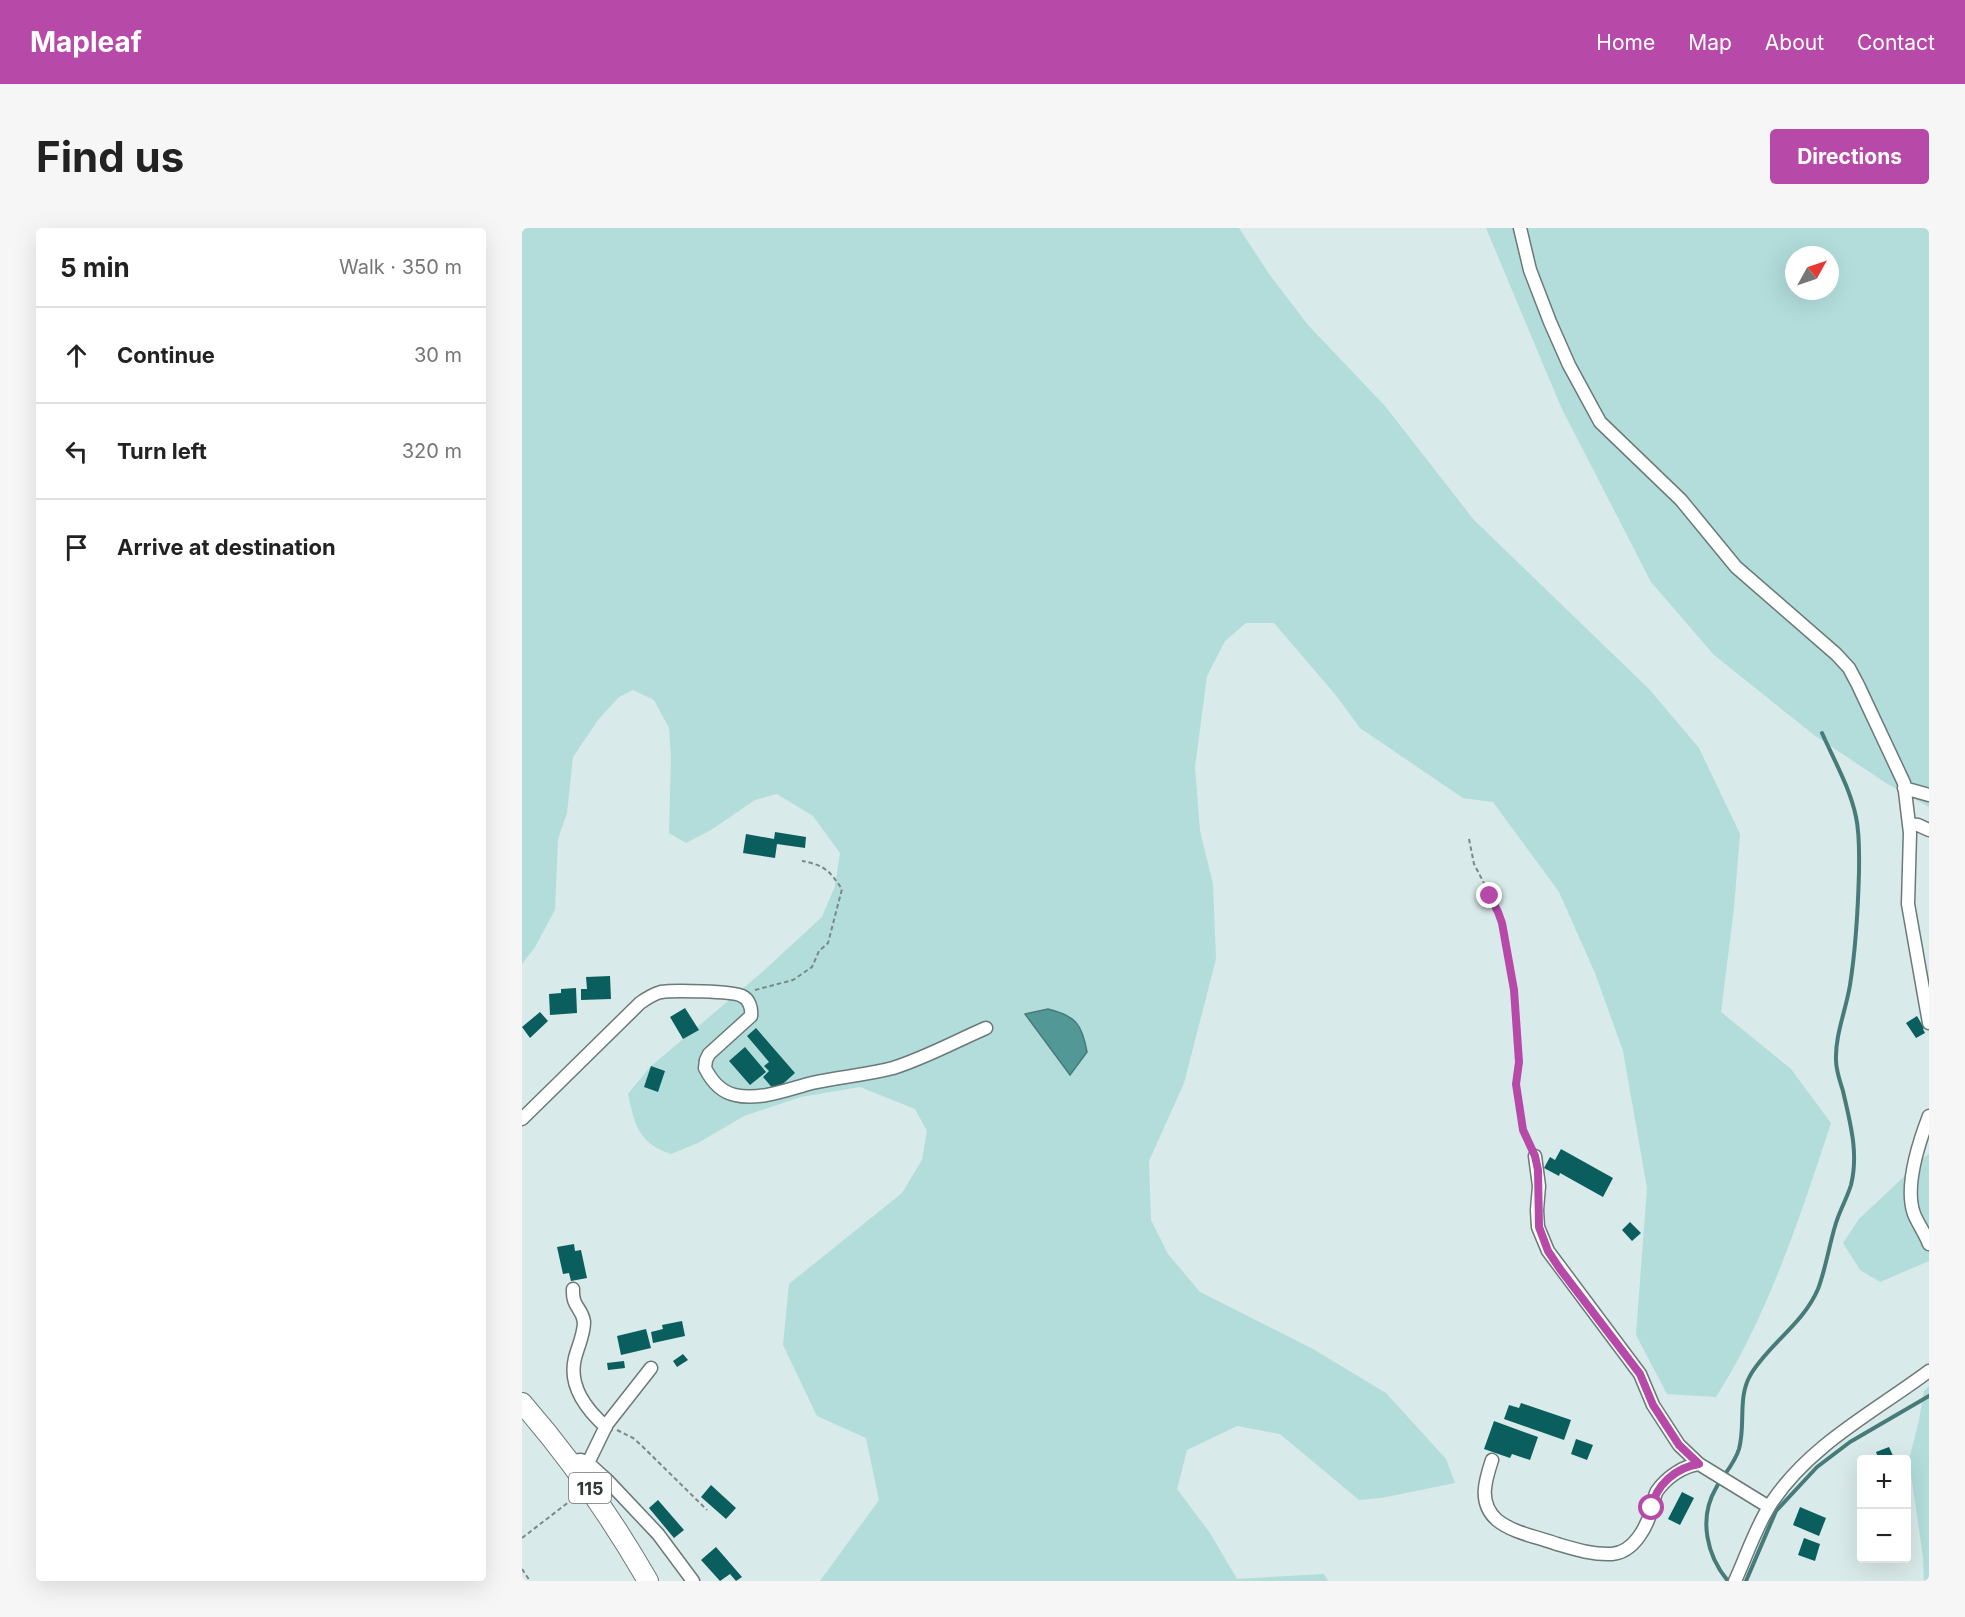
<!DOCTYPE html>
<html lang="en">
<head>
<meta charset="utf-8">
<style>
	:root { --surface:#fff; --page:#f6f6f6; --text:#222; --muted:#767676; --line:#e0e0e0; --accent:#b749a8 }
	body { margin:0; font-family:Inter,sans-serif; background:var(--page); color:var(--text) }
	.controls { position:absolute; right:18px; bottom:18px; display:grid; overflow:hidden; border-radius:6px; box-shadow:0 6px 24px #0002 }
	.controls button { width:54px; height:54px; display:grid; place-items:center; padding:0; border:0; border-bottom:2px solid var(--line); background:var(--surface); color:var(--text); font:30px sans-serif }
	.compass { position:absolute; left:1263px; top:18px; width:54px; height:54px; border-radius:50%; background:var(--surface); box-shadow:0 6px 24px #0002; rotate:50deg }
	.stop { position:absolute; width:18px; height:18px; margin:-14px; border:4px solid #b749a8; border-radius:50%; background:#fff }
	.stop.end { background:#b749a8; border-color:#fff; box-shadow:0 2px 6px #0008 }
	.list { margin:0; padding:0; list-style:none }
	h2 { display:flex; justify-content:space-between; align-items:center; height:78px; margin:0; padding:0 24px; font-size:26px }
	h2 small { font-size:20px; font-weight:400; color:var(--muted) }
	.list li { display:grid; grid-template-columns:39px 1fr auto; gap:18px; align-items:center; box-sizing:border-box; height:96px; padding:0 24px; border-top:2px solid var(--line) }
	.list b { display:block; font-size:22px; white-space:nowrap }
	.list em { font-size:20px; font-style:normal; color:var(--muted) }
	.icon { flex:none; width:33px; height:33px; fill:none; stroke:currentColor; stroke-width:2; stroke-linecap:round; stroke-linejoin:round }
	.map { position:relative; flex:none; width:1407px; height:1353px; overflow:hidden; border-radius:6px }
	header { display:flex; align-items:center; gap:36px; box-sizing:border-box; height:84px; padding:0 30px; background:var(--accent); color:#fff }
	header strong { font-size:28px }
	nav { display:flex; gap:33px; margin-inline-start:auto; font-size:21px }
	.intro { display:flex; align-items:center; justify-content:space-between; box-sizing:border-box; height:144px; padding:0 36px }
	h1 { margin:0; font-size:42px }
	.button { padding:15px 27px; border-radius:6px; background:var(--accent); color:#fff; font-size:21px; font-weight:700 }
	main { display:flex; gap:36px; padding:0 36px }
	aside { flex:1; background:var(--surface); border-radius:6px; box-shadow:0 6px 24px #0002 }
	.map>svg:first-child { display:block }
</style>
</head>
<body>
<header>
<strong>Mapleaf</strong>
<nav><a>Home</a><a>Map</a><a>About</a><a>Contact</a></nav>
</header>
<div class="intro"><h1>Find us</h1><a class="button">Directions</a></div>
<main>
<aside>
<h2>5 min<small>Walk · 350 m</small></h2>
<ul class="list">
<li><svg class="icon" aria-label="ahead" viewBox="0 0 24 24"><path d="M12 20V5M6 11l6-6 6 6"/></svg><div><b>Continue</b></div><em>30 m</em></li>
<li><svg class="icon" aria-label="left" viewBox="0 0 24 24"><path d="M17 20v-9H6M10 6l-5 5 5 5"/></svg><div><b>Turn left</b></div><em>320 m</em></li>
<li><svg class="icon" aria-label="arrive" viewBox="0 0 24 24"><path d="M6 21V4h12l-3 4 3 4H6"/></svg><div><b>Arrive at destination</b></div></li>
</ul>
</aside>
<div class="map">
<svg width="1407" height="1353" viewBox="0 0 1407 1353">
	<rect width="100%" height="100%" fill="#d8eae9"/>
	<path fill="#b2dddb" fill-rule="evenodd" d="M0,0H717L747,46L786,97L863,178L952,292L1127,461L1177,520L1218,606L1212,680L1199,784L1269,841L1309,895C1279,986 1246,1088 1194,1169L1145,1166L1114,1107L1125,960L1101,823L1073,745L1037,664L971,574L941,570L838,500L812,465L752,395H724L703,413L685,448L673,539L678,603L691,656L694,731L662,855L627,933L629,992L646,1026L678,1064L791,1121L864,1165L924,1231L933,1255L859,1270L837,1272L758,1206L715,1198L665,1222L655,1261L688,1305L715,1351L802,1346L806,1353H298L357,1272L344,1210L295,1188L261,1117L267,1056L380,965L400,932L405,903L393,881L338,859L279,869L222,888L176,915L149,926C116,915 113,897 106,866L128,839L238,746L300,689L313,658L318,625L291,588L255,566L233,572L189,602L164,615L147,605L149,530L147,500L132,472L111,462L97,469L76,492L51,529L45,585L36,611L33,682L13,719L0,736Z
		M964,0H1407V579L1364,555L1292,507L1192,427L1129,354L1039,179ZM1272,27H1308V63H1272Z
		M1407,925V1033L1358,1054L1338,1042L1321,1015L1337,991Z
		M1407,1158V1353H1402L1401,1329L1387,1232L1397,1192L1402,1163Z"/>
	<path fill="#519897" stroke="#477b7a" stroke-width="1.5" d="M526,781C554,788 560,796 565,824L548,847L503,786Z"/>
	<g fill="none" stroke-linecap="round" stroke-linejoin="round">
		<path stroke="#477b7a" stroke-width="4" d="M1206,1353C1185,1328 1176,1291 1194,1260C1201,1247 1212,1237 1217,1221C1224,1196 1215,1169 1229,1146C1248,1115 1281,1096 1296,1061C1304,1040 1307,1017 1314,995C1318,982 1325,970 1329,957C1337,925 1328,894 1321,863C1318,853 1314,843 1314,832C1313,807 1324,782 1328,757C1334,719 1336,681 1337,644C1337,626 1338,607 1334,589C1328,560 1312,532 1300,505
			M1224,1353L1254,1283L1295,1239L1328,1214L1407,1168"/>
	</g>
	<path fill="#0a5e5d" d="M253,604L284,609L283,620L255,616L253,630L221,625L224,606L252,611Z
		M88,748L89,771L59,772V761H65L64,749Z
		M54,760L55,785L28,787L27,766L39,765V761Z
		M163,780L177,802L161,811L148,789Z
		M18,784L26,793L8,810L0,799Z
		M1395,788L1402,800L1401,801L1403,805L1394,810L1384,795Z
		M234,800L273,845L253,863L241,849L247,843L242,838L247,834L225,808Z
		M223,819L244,844L228,857L207,833Z
		M129,838L143,843L136,864L122,859Z
		M1039,921L1091,950L1081,969L1038,945L1037,948L1022,940L1028,929L1033,932Z
		M1108,994L1119,1005L1110,1013L1100,1002Z
		M52,1016L53,1023L59,1022L65,1050L49,1053L47,1045L41,1046L35,1019Z
		M160,1093L163,1108L131,1115L129,1104L141,1101L140,1097Z
		M124,1101L129,1120L99,1127L95,1108Z
		M161,1126L166,1132L155,1139L151,1133Z
		M102,1133L103,1140L86,1142L85,1135Z
		M999,1175L1049,1192L1042,1212L982,1191L987,1177L997,1180Z
		M972,1193L1016,1209L1008,1232L990,1226L988,1230L962,1221Z
		M1054,1211L1071,1217L1065,1232L1049,1226Z
		M1367,1219L1373,1232H1357L1354,1224Z
		M189,1257L214,1280L204,1291L179,1269Z
		M1160,1264L1172,1270L1158,1297L1146,1291Z
		M136,1272L162,1302L152,1310L127,1280Z
		M1278,1279L1304,1290L1297,1308L1271,1297Z
		M1282,1310L1298,1316L1293,1333L1276,1327Z
		M194,1319L220,1349L214,1353L208,1346L198,1353L179,1332Z"/>
	<g fill="none" stroke-linecap="round" stroke-linejoin="round">
		<g stroke="#6a7a79" stroke-width="15">
			<path id="minor" d="M998,0L1008,42L1028,94L1047,137L1078,194L1159,272L1214,339L1314,426L1327,440L1336,457L1382,555L1388,605L1386,676L1407,795
				M1382,560L1407,567
				M1387,596L1396,597L1407,602
				M1407,888C1397,914 1382,958 1392,986C1396,996 1403,1005 1407,1016
				M0,891L118,775C125,770 131,766 139,764C150,762 211,763 220,768C227,771 230,780 229,788L187,826L184,832L183,840C189,852 199,864 213,867C237,873 267,861 290,855C317,849 344,847 371,840C403,830 434,813 464,800
				M1013,928L1017,958L1015,982L1016,999L1026,1023L1118,1146L1131,1177L1157,1217L1177,1236L1247,1279
				M51,1061C50,1080 60,1079 62,1094C62,1107 56,1118 53,1130C46,1158 64,1181 84,1199
				M970,1232C963,1253 956,1275 975,1292C991,1305 1016,1309 1035,1316C1052,1321 1071,1327 1090,1326C1112,1324 1125,1299 1130,1280C1132,1274 1132,1268 1135,1263C1145,1249 1161,1238 1177,1236
				M48,1233L59,1232L66,1235L85,1252L136,1306L171,1353
				M66,1235L85,1196L129,1140
				M1213,1353C1225,1327 1234,1298 1250,1274C1289,1216 1352,1184 1407,1143"/>
		</g>
		<g stroke="#6a7a79" stroke-width="22">
			<path id="trunk" d="M0,1175C48,1230 89,1289 126,1353"/>
		</g>
		<path stroke="#7c8887" stroke-width="2" stroke-dasharray="4.5 3" stroke-linecap="butt" d="M947,611L952,636L977,684L979,695L992,762L997,834L994,856L997,879L1001,902L1008,918
			M233,762L271,752L290,739L297,723L306,715L320,661C307,642 302,637 280,633
			M95,1202L111,1210L120,1218L185,1282
			M0,1310L52,1270
			M0,1341L8,1353"/>
		<use href="#minor" stroke="#fff" stroke-width="12"/>
		<use href="#trunk" stroke="#fff" stroke-width="20"/>
	</g>
	<g fill="none" stroke-linecap="round" stroke-linejoin="round">
		<path stroke="#b749a8" stroke-width="8" d="M968,668L976,684L980,695L992,762L997,834L994,856L1001,902L1013,928L1016,942L1017,999L1026,1023L1038,1041L1118,1146L1131,1177L1157,1217L1177,1236C1155,1239 1133,1257 1130,1280"/>
	</g>
	<g text-anchor="middle" dominant-baseline="central" stroke-width="6" stroke-linejoin="round" paint-order="stroke">
		<rect fill="#fff" stroke="#6f7473" stroke-width="1.5" x="47" y="1245" width="42" height="30" rx="4.5"/>
		<g font-size="18" font-weight="bold" fill="#313837">
			<text x="68" y="1260">115</text>
		</g>
	</g>
</svg>
<div class="controls">
<button>+</button>
<button>−</button>
</div>
<svg class="compass" viewBox="-18 -18 36 36"><path d="M0-13l5 13h-10z" fill="#e53935"/><path d="M0 13l5-13h-10z" fill="#767676"/></svg>
<div class="stop" style="left:1130px;top:1280px"></div>
<div class="stop end" style="left:968px;top:668px"></div>
</div>
</main>
</body>
</html>
